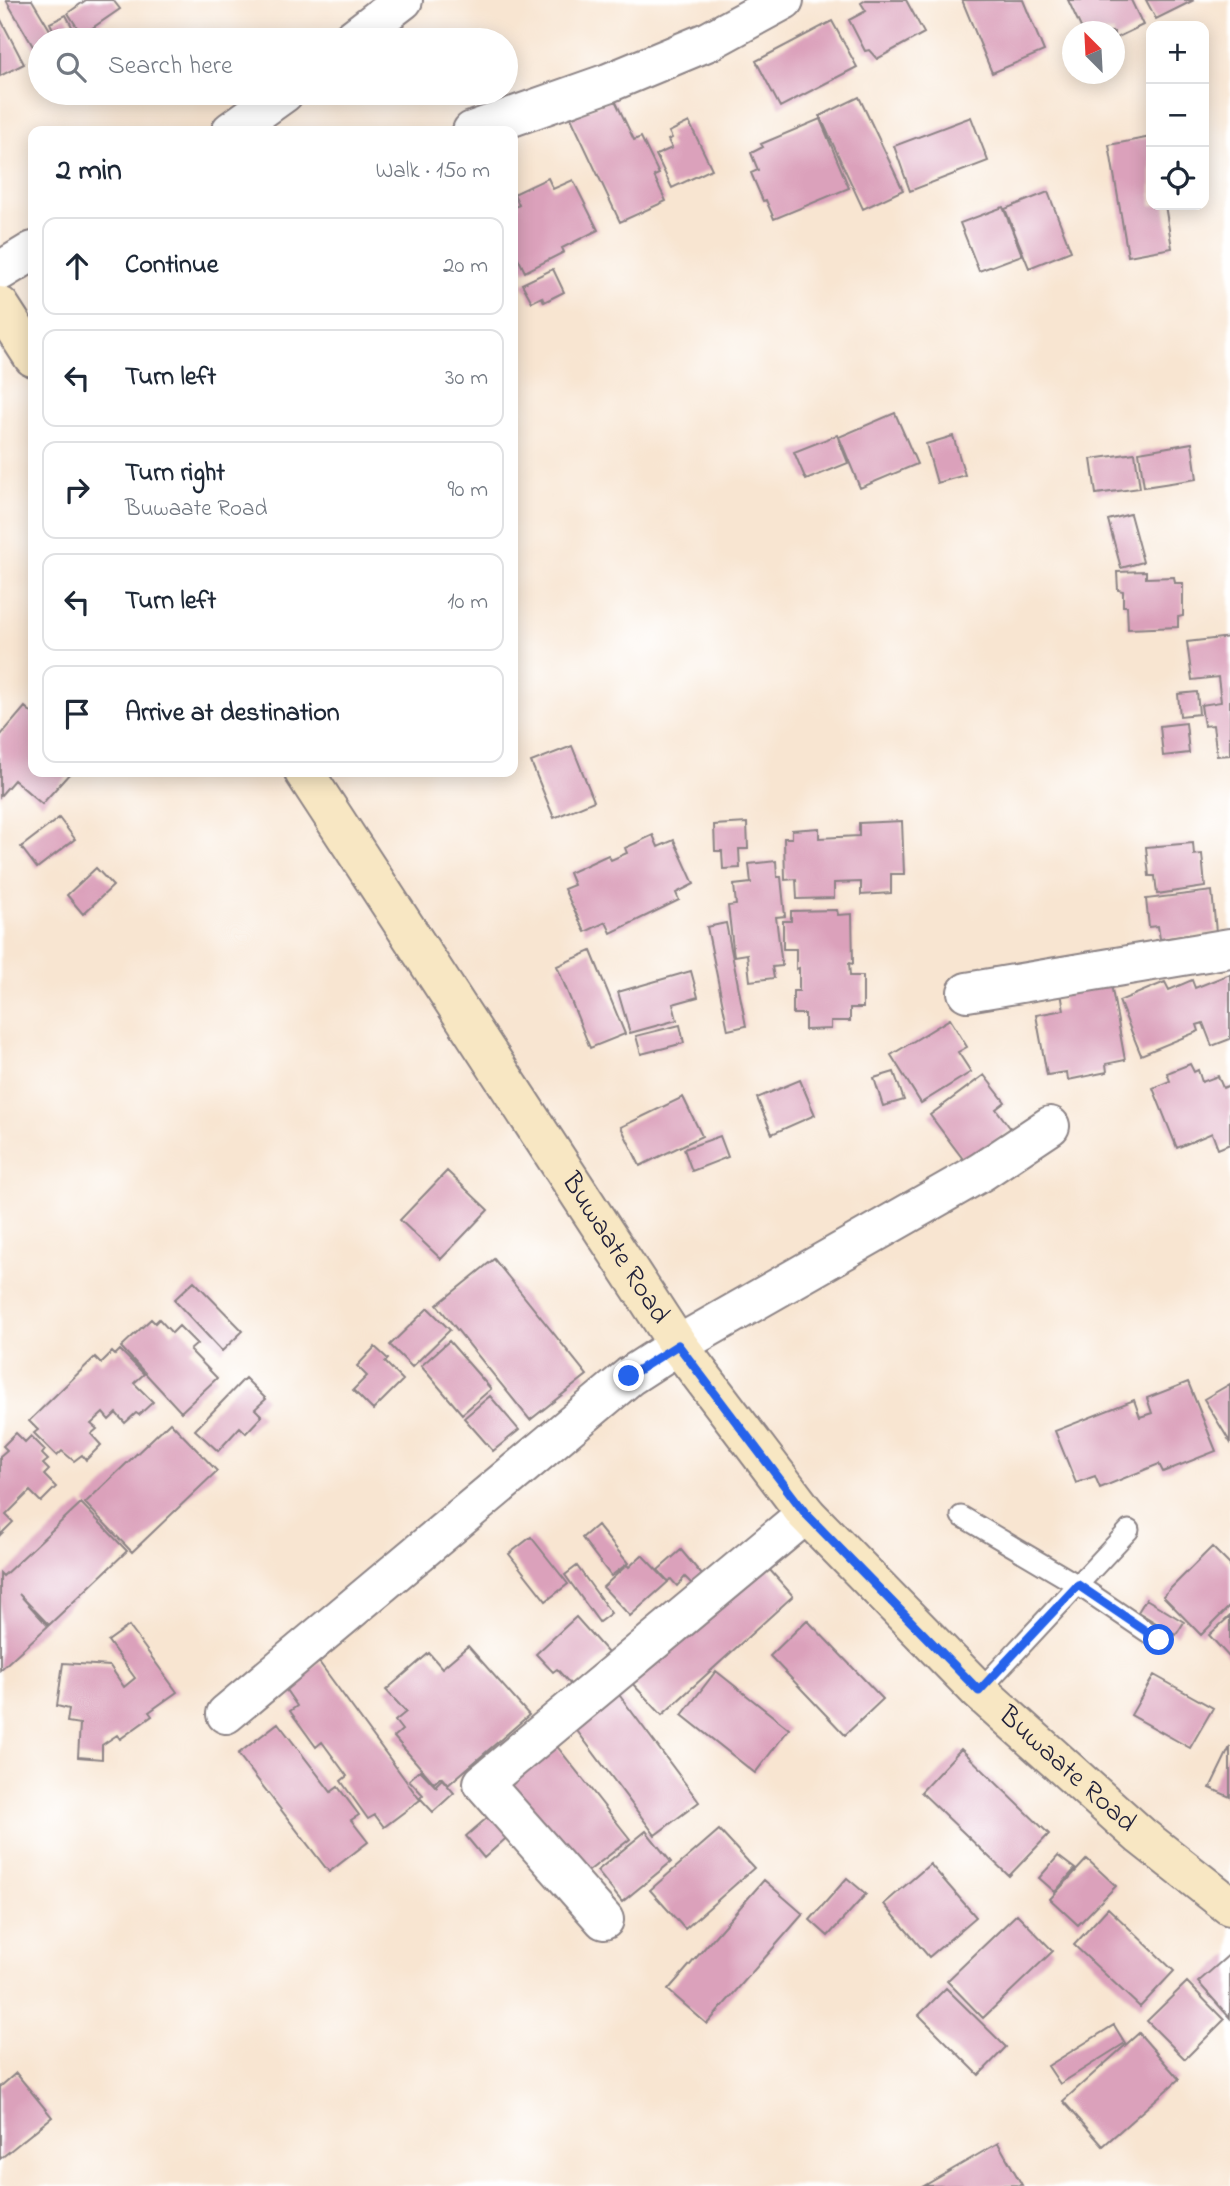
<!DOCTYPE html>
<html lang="en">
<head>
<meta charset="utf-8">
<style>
	:root { --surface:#fff; --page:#f2f2f3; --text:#1f2937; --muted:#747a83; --line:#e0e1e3 }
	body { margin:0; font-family:"Indie Flower",sans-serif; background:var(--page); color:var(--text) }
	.controls { position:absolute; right:21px; top:21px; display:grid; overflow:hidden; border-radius:14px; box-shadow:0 4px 18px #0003 }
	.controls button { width:63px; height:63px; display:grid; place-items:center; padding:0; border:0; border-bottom:2px solid var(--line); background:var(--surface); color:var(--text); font:35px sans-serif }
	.compass { position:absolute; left:1062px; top:21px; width:63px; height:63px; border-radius:50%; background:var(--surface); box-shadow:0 4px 18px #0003; rotate:336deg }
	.stop { position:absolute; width:21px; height:21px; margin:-16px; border:5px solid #2563eb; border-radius:50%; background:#fff }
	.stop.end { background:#2563eb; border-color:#fff; box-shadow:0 2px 7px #0008 }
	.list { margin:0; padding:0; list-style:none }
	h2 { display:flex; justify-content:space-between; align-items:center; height:91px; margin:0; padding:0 28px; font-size:30px }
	h2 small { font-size:23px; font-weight:400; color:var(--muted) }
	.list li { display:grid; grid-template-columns:46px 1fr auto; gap:21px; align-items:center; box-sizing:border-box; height:98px; margin:0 14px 14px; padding:0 14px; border:2px solid var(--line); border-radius:14px }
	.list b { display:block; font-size:26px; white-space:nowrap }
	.list p { margin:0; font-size:23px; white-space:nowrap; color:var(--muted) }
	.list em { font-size:23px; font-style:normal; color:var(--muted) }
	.icon { flex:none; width:38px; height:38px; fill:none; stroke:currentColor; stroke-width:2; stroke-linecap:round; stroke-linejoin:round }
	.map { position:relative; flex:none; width:1230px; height:2186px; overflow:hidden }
	.search { position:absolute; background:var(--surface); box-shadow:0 4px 18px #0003; left:28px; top:28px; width:490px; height:77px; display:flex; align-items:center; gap:18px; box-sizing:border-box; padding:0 24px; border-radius:38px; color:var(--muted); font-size:26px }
	.panel { position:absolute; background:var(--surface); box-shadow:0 4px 18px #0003; left:28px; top:126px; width:490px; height:651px; border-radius:14px }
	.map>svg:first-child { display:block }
</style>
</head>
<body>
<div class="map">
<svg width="1230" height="2186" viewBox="0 0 1230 2186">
	<rect width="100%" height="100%" fill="#fff"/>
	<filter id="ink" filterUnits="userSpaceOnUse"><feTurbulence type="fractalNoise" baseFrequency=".0143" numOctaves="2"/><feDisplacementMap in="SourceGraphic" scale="14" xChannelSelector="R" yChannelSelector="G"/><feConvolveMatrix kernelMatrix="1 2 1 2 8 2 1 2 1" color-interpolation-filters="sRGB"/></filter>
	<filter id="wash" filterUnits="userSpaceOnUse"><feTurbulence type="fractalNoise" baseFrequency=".00686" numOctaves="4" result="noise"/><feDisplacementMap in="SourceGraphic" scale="28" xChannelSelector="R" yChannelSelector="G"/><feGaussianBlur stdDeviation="1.57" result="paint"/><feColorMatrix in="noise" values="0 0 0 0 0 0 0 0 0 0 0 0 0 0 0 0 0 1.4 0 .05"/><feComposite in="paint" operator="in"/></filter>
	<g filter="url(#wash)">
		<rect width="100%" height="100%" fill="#f8e5d1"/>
		<g id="blocks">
			<path fill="#dba1bb" d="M6,0H32L56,40H40V54L38,55Z
				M86,0H113L120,9L82,35L68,13Z
				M866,0H906L924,33L877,59L869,50L865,51L849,20L866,11L861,3Z
				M962,0H1023L1044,51L992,73Z
				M1068,0H1131L1143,25L1114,39V32H1083Z
				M1146,0H1194L1156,19Z
				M66,15L79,40H58L50,23Z
				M0,18L24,64L0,76Z
				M832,21L857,67L780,107L756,61Z
				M481,34L484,40H468Z
				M859,97L903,190L863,209L820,116Z
				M614,98L634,140L641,137L659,174L654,176L666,201L620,222L571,118Z
				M971,117L988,161L910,191L894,146Z
				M820,119L849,188L774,219L766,200L763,201L751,173L758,170L751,153L763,147L761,144Z
				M689,122L712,169L672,188L656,155L672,148L668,140L672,138L669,132Z
				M1151,137V205H1165L1172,248L1128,256L1109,145Z
				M548,178L553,189L573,180L598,230L562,248L564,252L525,272L513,248V208L519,205L514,194Z
				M1048,192L1071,251L1029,268L1005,209Z
				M1003,207L1022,255L979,271L960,223Z
				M553,269L564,292L544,302L542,297L532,302L522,284Z
				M895,413L917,464L860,488L839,437Z
				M837,435L848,463L806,480L794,452Z
				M953,436L965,475L937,483L926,444Z
				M1192,443L1197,479L1144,487L1139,452Z
				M1135,453L1140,488L1096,494L1091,459Z
				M1130,514L1143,562L1121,568L1108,520Z
				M1146,571V578L1174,577L1175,583H1183V616L1178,617V627L1128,629L1127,606H1123V591L1118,590L1117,572Z
				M1230,637V755L1217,756L1213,725L1204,726L1201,705L1221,702L1218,677L1192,680L1187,642Z
				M1197,692L1199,714L1180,716L1178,694Z
				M25,707L33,714V772H71L42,804L14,780L0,796V736Z
				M1186,723L1189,753L1163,756L1160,726Z
				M572,746L594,801L554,818L531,762Z
				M59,818L75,839L37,868L21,847Z
				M902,821L904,874H891V893L861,895V882L834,883V898L797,899L796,879L785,880L784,838H792V830L819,828V838L859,836V823Z
				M747,823L748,849H739L740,868L723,869L722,851H715L714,825Z
				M653,835L658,847L674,840L694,884L676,893L679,900L611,933L606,922L585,932L564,889L574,885L569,873L608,855L611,860L627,853L625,848Z
				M1193,843L1194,855L1202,854L1205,887L1157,894L1155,876H1149L1146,847Z
				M776,861L777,877H781L785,916L776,917L782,966L772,967L774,978L750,981L747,954L734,956L728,906L736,905L734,885L751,883L749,864Z
				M96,868L113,886L83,914L67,895Z
				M1212,891L1216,932L1160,939L1158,926L1149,927L1146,899Z
				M837,910L838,915L852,914L853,964L849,963L850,976H863V1008H850V1021H831V1029L805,1030V1014H793V991H799V968L796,969V949H783V921H791V911Z
				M726,923L746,1026L728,1030L707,927Z
				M591,951L625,1034L590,1048L557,966Z
				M691,971L698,997L673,1004L677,1020L630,1033L618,992Z
				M1230,974V1039L1212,1046L1203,1023L1197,1025L1199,1031L1141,1055L1119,1001L1165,982L1169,990L1192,980L1195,988Z
				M1111,984L1125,1060L1106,1064L1107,1072L1068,1080L1067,1072L1047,1075L1036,1015L1064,1010L1061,993Z
				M950,1019L967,1047L958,1052L971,1072L921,1103L891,1055Z
				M680,1025L684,1043L641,1054L636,1036Z
				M1190,1064L1194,1072L1198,1070L1202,1082L1218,1076L1223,1088L1230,1085V1144L1218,1149L1212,1133L1177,1148L1153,1088L1170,1081L1167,1073Z
				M894,1072L904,1100L883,1106L874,1078Z
				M984,1075L1005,1102L996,1109L1011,1129L966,1163L930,1115Z
				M800,1080L815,1115L772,1134L757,1098Z
				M683,1097L702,1136L640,1166L621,1127Z
				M720,1136L728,1157L692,1171L684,1149Z
				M447,1171L488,1210L441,1259L400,1220Z
				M494,1259L587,1375L530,1420L437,1305Z
				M194,1281L243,1331L222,1351L174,1300Z
				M428,1308L450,1330L412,1367L390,1345Z
				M151,1319L155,1323L159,1319L172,1333L179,1326L197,1344L190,1350L217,1378L181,1412L121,1347Z
				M449,1341L491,1389L462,1414L421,1366Z
				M375,1347L388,1359L385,1362L403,1380L373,1410L353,1390L367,1376L357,1366Z
				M120,1350L144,1374L134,1383L153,1402L139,1415L136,1413L125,1423L116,1413L109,1420L103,1413L91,1424L97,1429L91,1434L101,1445L86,1460L82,1455L74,1461L62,1451L57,1456L34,1433L38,1430L29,1421L95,1357L101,1363L112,1352L115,1355Z
				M245,1378L266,1399L255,1409L262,1416L246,1433L240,1427L218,1451L195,1430Z
				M1188,1382L1216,1451L1163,1472L1159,1464L1100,1488L1095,1476L1076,1483L1055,1431L1134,1400L1140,1417L1152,1413L1147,1398Z
				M1230,1384V1442L1204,1399Z
				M490,1396L519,1430L493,1451L464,1418Z
				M170,1422L217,1471L132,1552L85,1503Z
				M16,1433L25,1442L31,1436L45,1450L42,1454L48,1460L43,1464L49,1470L44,1475L56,1487L41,1502L30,1491L6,1515L13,1522L0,1535V1456L7,1450L3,1446Z
				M81,1503L127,1551L49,1625L19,1594L48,1626L0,1670V1573L3,1576Z
				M597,1525L628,1563L611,1576L582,1538Z
				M531,1537L568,1584L546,1601L509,1554Z
				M1212,1547L1230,1565V1606L1201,1635L1163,1596Z
				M681,1550L702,1575L692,1584L685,1577L677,1586L671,1579L668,1581L658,1570Z
				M642,1555L668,1582L630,1616L603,1587L627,1565L629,1567Z
				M761,1560L793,1596L662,1715L629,1680Z
				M577,1566L611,1613L599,1622L565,1575Z
				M1146,1599L1184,1622L1176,1635L1138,1612Z
				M1230,1616V1658L1209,1635Z
				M576,1617L608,1653L572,1686L557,1669L553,1672L536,1654Z
				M807,1620L883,1699L845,1735L770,1656Z
				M129,1626L177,1692L149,1712L152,1716L120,1739L117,1735L102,1745V1759L78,1757L80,1724L67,1722L69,1709L57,1706L63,1663L110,1666L124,1687L135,1678L108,1641Z
				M468,1646L529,1715L448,1785L441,1777L434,1783L394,1737L402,1730L395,1721L406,1712L386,1690L429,1653L442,1668Z
				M319,1662L420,1800L384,1827L375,1815L368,1819L341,1781L347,1776L322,1742L316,1747L290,1711L297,1706L284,1687Z
				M716,1671L789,1729L755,1773L682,1715Z
				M1154,1675L1213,1708L1190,1748L1131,1715Z
				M617,1692L699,1802L655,1835L572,1724Z
				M278,1723L331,1792L338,1787L359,1815L351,1820L368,1842L329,1872L238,1754Z
				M552,1740L630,1839L582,1876L504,1777Z
				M1230,1747V1797L1210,1788Z
				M961,1749L1049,1834L1009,1876L921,1792Z
				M420,1770L437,1788L436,1785L442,1779L454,1793L433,1812L420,1798L423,1795L409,1780Z
				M495,1811L513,1832L484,1858L466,1836Z
				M719,1830L754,1868L685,1929L650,1890Z
				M646,1831L671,1862L622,1902L597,1871Z
				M1058,1856L1075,1869L1055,1892L1039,1878Z
				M1087,1859L1116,1886L1078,1925L1050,1899Z
				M930,1864L976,1917L929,1957L884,1904Z
				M847,1878L866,1894L828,1936L810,1920Z
				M764,1880L803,1914L707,2024L668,1990Z
				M1108,1908L1174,1971L1140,2007L1074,1945Z
				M1017,1914L1053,1951L983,2018L947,1981Z
				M1230,1954V2018L1198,1982Z
				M1187,1982L1224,2020L1185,2059L1147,2021Z
				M946,1988L1006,2047L979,2075L919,2015Z
				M1114,2025L1125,2043L1060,2084L1048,2066Z
				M1139,2033L1179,2079L1103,2146L1063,2101Z
				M16,2073L52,2117L0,2159V2087Z
				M998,2143L1022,2185L924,2186Z"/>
		</g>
	</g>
	<g filter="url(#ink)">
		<use href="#blocks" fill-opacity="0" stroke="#8d8486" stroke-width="2"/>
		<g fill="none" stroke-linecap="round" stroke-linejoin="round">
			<g stroke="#8d8486" stroke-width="23">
				<path id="lane" d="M961,1516L1078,1585L1159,1640
					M979,1691L1129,1530"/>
			</g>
			<g stroke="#8d8486" stroke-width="42">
				<path id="street" d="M351,40L403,0
					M231,131L284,93
					M472,131L608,83L709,41L784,0
					M0,271L33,251
					M967,992L1230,948
					M226,1714L630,1376L678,1345L981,1172L1050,1126
					M604,1920L483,1783L806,1514"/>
			</g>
			<g stroke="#8d8486" stroke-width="42">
				<g id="secondary">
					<path d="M0,306L33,357"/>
					<path id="s1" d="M304,772L678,1345L806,1514L979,1691L1141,1836L1230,1906"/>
				</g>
			</g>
			<use href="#lane" stroke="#fff" stroke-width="19"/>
			<use href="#street" stroke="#fff" stroke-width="38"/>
			<use href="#secondary" stroke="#f8e7c3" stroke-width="38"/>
		</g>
	</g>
	<g fill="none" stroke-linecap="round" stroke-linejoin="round" filter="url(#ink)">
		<path stroke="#2563eb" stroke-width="9" d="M629,1376L678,1345L806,1514L979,1691L1078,1585L1159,1640"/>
	</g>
	<g text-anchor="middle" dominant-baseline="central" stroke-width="6" stroke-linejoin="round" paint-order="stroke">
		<g font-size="28" fill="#22223b" stroke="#fff">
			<text stroke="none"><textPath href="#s1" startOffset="569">Buwaate Road</textPath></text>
			<text stroke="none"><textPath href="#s1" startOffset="1262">Buwaate Road</textPath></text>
		</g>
	</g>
</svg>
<div class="controls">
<button>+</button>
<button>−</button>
<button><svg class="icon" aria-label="locate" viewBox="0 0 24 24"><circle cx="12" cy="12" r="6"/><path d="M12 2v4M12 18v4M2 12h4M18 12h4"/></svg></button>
</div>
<svg class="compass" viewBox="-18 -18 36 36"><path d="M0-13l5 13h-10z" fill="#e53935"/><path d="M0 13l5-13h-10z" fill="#747a83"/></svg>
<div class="stop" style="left:1159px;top:1640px"></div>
<div class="stop end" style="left:629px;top:1376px"></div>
<div class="search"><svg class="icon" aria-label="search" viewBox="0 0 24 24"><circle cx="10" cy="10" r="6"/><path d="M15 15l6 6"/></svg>Search here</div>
<section class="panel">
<h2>2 min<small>Walk · 150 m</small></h2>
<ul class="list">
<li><svg class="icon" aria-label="ahead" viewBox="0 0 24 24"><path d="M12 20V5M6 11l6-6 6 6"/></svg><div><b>Continue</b></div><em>20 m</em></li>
<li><svg class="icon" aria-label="left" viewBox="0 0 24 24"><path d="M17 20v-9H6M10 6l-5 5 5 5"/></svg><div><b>Turn left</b></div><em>30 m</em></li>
<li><svg class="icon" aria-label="right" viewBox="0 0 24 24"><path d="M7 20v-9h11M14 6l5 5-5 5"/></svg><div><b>Turn right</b><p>Buwaate Road</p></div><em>90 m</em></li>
<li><svg class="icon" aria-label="left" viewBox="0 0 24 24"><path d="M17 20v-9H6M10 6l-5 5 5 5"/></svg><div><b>Turn left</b></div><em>10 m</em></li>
<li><svg class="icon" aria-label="arrive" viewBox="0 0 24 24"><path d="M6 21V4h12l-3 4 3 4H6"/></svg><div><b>Arrive at destination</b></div></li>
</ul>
</section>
</div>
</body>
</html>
